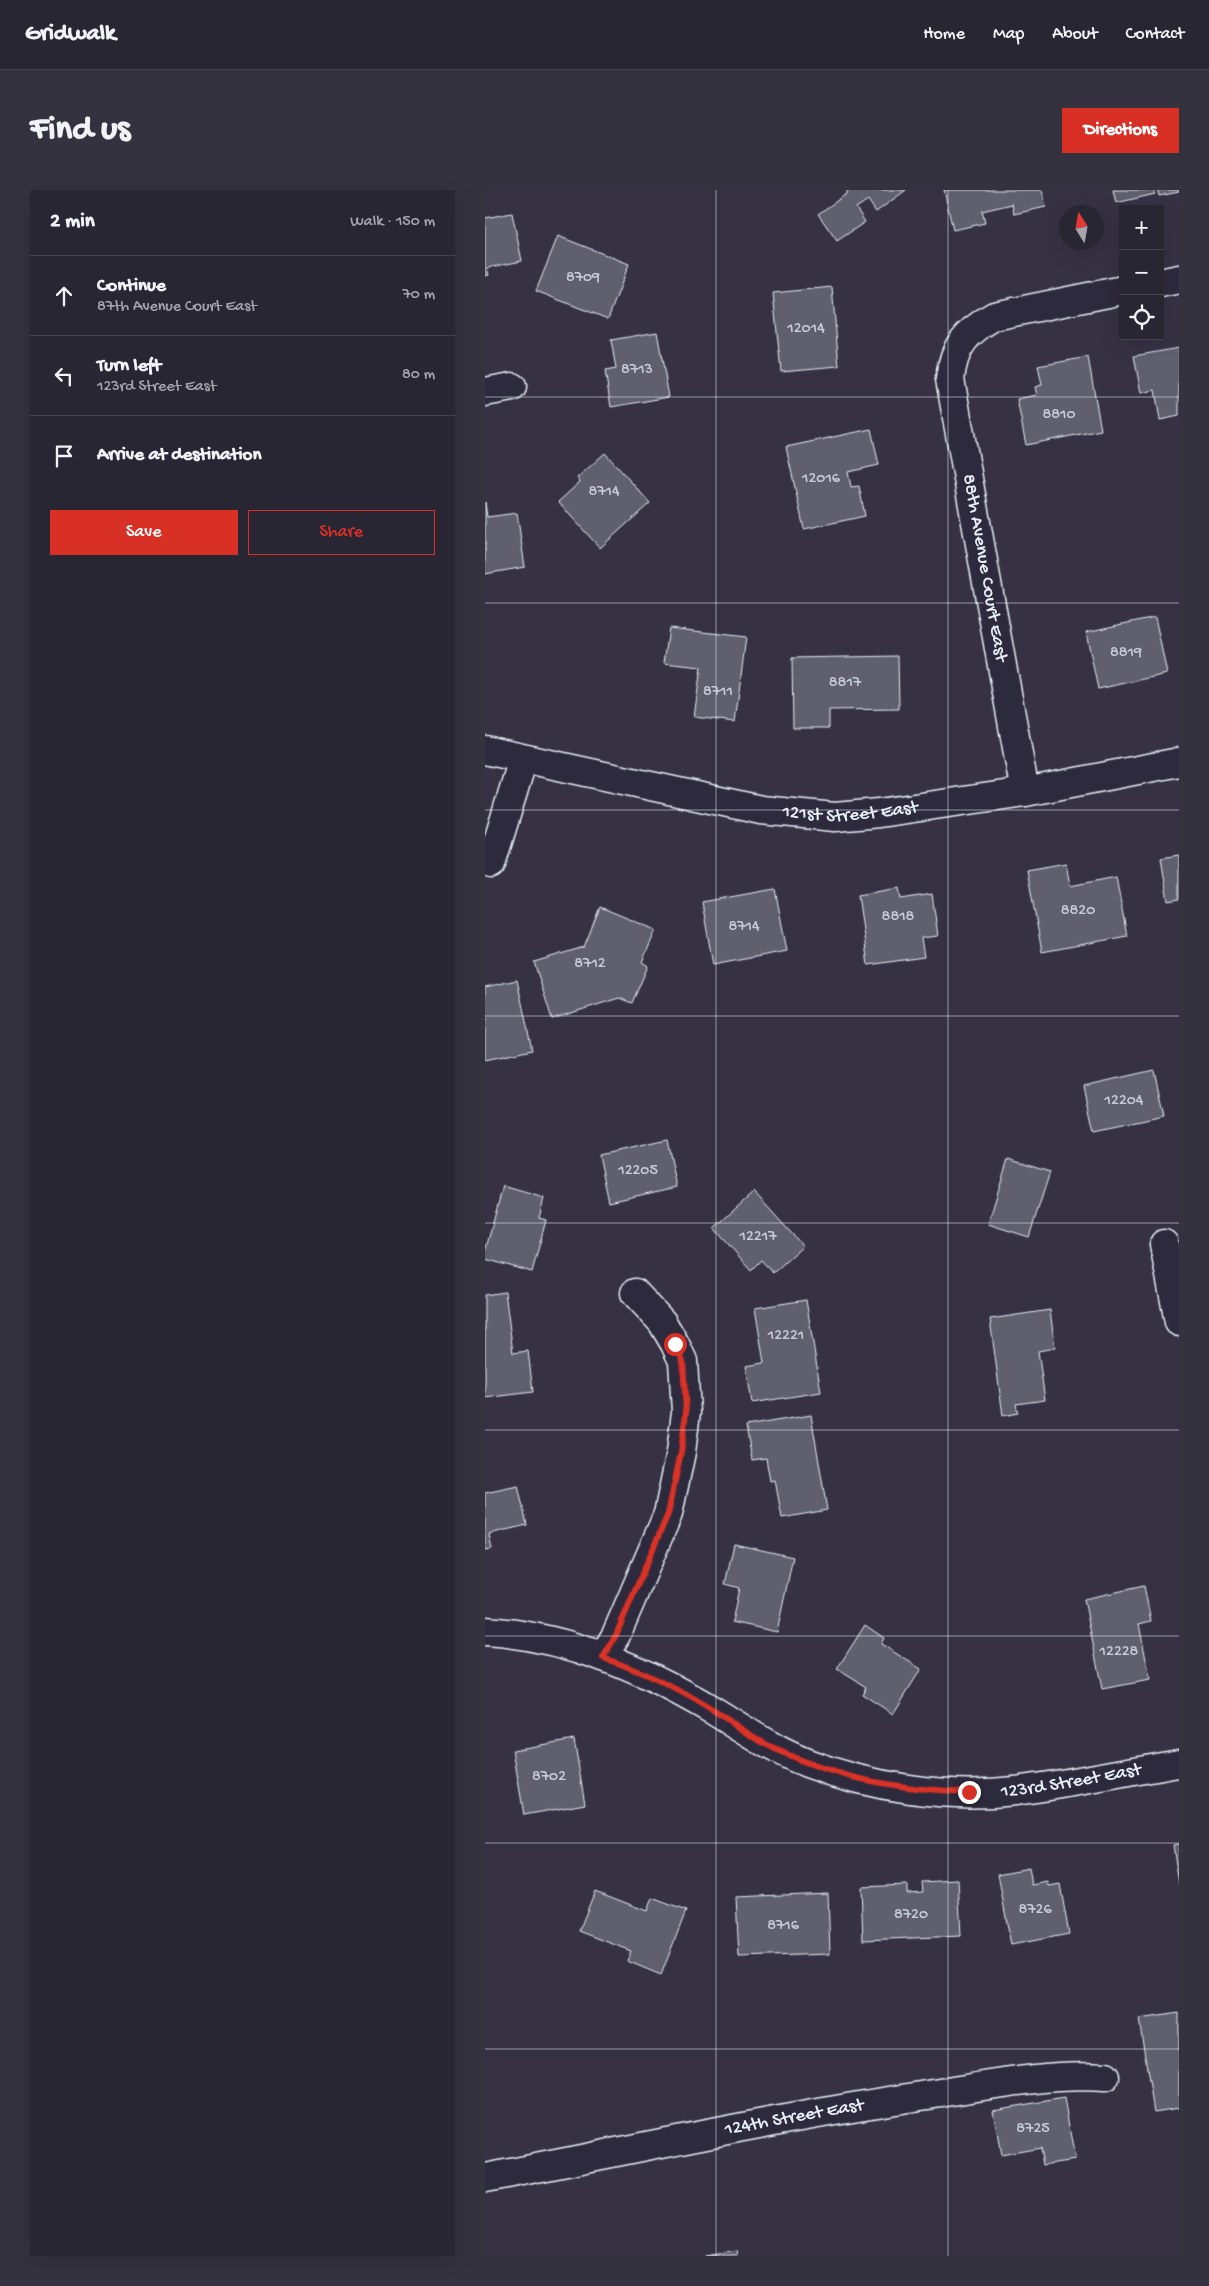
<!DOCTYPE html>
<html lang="en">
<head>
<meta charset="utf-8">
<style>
	:root { --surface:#282633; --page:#34323f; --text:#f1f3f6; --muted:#a5a5ac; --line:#44434e; --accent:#d93025 }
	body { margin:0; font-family:"Gochi Hand",sans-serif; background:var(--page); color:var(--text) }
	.controls { position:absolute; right:15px; top:15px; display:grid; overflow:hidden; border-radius:0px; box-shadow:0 5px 20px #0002 }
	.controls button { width:45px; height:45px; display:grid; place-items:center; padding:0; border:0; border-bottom:1px solid var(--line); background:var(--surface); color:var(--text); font:25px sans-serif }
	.compass { position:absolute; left:574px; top:15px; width:45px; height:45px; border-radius:50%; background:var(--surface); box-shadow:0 5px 20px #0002; rotate:349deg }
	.stop { position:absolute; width:15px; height:15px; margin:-11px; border:4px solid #d93025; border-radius:50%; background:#fff }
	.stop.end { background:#d93025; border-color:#fff; box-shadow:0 1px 5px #0008 }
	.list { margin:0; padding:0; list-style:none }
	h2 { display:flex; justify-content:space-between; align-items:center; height:65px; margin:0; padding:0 20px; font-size:21px }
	h2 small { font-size:16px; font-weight:400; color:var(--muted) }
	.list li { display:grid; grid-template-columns:32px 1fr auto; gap:15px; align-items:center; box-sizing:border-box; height:80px; padding:0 20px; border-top:1px solid var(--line) }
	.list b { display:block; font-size:19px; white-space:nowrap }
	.list p { margin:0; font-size:16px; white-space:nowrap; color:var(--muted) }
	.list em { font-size:16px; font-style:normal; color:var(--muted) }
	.actions { display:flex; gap:10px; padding:15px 20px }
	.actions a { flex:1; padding:11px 0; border:1px solid var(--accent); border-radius:0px; text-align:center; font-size:18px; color:var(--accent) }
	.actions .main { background:var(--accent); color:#fff }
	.icon { flex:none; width:28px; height:28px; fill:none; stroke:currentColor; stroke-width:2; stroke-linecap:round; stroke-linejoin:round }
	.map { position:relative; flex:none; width:694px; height:2066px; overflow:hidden; border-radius:0px }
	header { display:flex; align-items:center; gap:30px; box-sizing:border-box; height:70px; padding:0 25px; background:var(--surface); border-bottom:1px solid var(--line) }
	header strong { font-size:24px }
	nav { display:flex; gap:28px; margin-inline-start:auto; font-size:18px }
	.intro { display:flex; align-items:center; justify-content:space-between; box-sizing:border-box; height:120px; padding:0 30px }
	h1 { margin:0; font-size:35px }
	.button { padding:12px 22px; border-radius:0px; background:var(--accent); color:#fff; font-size:18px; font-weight:700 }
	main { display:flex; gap:30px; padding:0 30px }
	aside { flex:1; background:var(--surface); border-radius:0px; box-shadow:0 5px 20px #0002 }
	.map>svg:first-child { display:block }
</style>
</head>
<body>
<header>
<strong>Gridwalk</strong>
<nav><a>Home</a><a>Map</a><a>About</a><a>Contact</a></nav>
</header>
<div class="intro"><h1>Find us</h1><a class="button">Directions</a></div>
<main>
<aside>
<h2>2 min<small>Walk · 150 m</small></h2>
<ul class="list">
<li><svg class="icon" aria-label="ahead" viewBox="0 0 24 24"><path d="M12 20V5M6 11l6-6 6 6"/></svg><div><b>Continue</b><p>87th Avenue Court East</p></div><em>70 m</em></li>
<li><svg class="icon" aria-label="left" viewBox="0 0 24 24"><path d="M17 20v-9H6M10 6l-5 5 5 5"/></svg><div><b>Turn left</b><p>123rd Street East</p></div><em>80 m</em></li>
<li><svg class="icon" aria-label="arrive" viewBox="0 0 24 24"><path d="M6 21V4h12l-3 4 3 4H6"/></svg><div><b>Arrive at destination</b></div></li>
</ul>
<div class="actions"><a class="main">Save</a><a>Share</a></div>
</aside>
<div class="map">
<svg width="694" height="2066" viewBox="0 0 694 2066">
	<rect width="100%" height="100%" fill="#363244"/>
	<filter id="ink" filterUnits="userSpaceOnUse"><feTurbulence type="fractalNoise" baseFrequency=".02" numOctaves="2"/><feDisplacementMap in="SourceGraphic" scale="10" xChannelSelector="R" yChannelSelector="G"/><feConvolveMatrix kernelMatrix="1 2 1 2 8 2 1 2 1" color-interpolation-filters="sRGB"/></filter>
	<g filter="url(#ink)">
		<path fill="#605e6e" stroke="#e8f1f8" d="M361,0H421L391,22L383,10L371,18L380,32L352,51L333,24L363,3Z
			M459,0H557L561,17L529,24L527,14L497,21L500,33L468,40Z
			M628,0H668L670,4L631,13Z
			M673,0H694V2L674,6Z
			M27,23L37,71L2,78L4,85L0,86V28Z
			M73,46L144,74L123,129L51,101Z
			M347,97L354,176L296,181L288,103Z
			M172,142L184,207L126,217L120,181L131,179L126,150Z
			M694,158V226L675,230L670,200L656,203L649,166Z
			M603,167L616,240L541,255L532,209L552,205L550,197L557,195L553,176Z
			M386,239L394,275L363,282L366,297L374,296L380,326L319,339L301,257Z
			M120,263L165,313L115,358L73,312L95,292L92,288Z
			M0,312L2,327L32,323L40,377L0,384Z
			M670,427L682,484L613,499L601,442Z
			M184,438L261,447L250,532L209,527L216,477L179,473Z
			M413,466L414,519L344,520V538H308L307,468Z
			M694,665V709L683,711L676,668Z
			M581,673L585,696L631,687L642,746L557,762L542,680Z
			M414,698L416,709L447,704L453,746L436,748L439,767L383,775L373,705Z
			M290,699L302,761L228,775L217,712Z
			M115,717L171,740L157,772L163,776L147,813L134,808L67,829L49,772L99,757Z
			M32,790L47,860L0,870V831L2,830L0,820V797Z
			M669,880L679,926L609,941L599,896Z
			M182,950L192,997L124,1012L114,965Z
			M523,969L565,982L544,1047L503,1034Z
			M18,996L59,1008L54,1028L61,1030L47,1082L0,1069V1062Z
			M269,1002L318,1056L288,1083L276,1070L266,1080L229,1038Z
			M20,1102L28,1163L43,1161L48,1202L0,1208V1105Z
			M321,1110L336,1202L267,1213L261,1176L279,1173L270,1118Z
			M565,1120L570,1158L553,1161L560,1210L531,1214L533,1223L518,1226L505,1129Z
			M326,1225L342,1320L297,1328L290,1290L285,1291L281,1268L267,1270L261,1236Z
			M33,1296L42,1335L4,1344L7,1359L0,1360V1303Z
			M249,1354L308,1367L292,1442L247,1432L254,1398L240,1394Z
			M659,1396L666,1431L654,1434L665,1490L617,1499L599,1409Z
			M380,1435L399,1448L396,1454L436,1479L408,1524L377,1504L381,1497L352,1479Z
			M89,1549L100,1614L39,1625L28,1560Z
			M694,1654V1694L688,1655Z
			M544,1678L547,1695L563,1692L564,1696L575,1694L584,1744L526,1755L513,1684Z
			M473,1690L476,1746L378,1750L376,1697L422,1695V1703L438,1702L437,1692Z
			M110,1701L162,1721L167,1708L201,1721L176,1785L142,1771L146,1761L94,1741Z
			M343,1703L345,1764L254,1767L251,1707Z
			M694,1823V1918L669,1922L654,1829Z
			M579,1908L590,1970L558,1975L555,1958L516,1965L508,1920Z
			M252,2061L253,2066H220Z"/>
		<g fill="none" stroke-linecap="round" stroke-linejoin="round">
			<g stroke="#e8f1f8" stroke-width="31">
				<g id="minor">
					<path d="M675,93L694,89"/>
					<path d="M0,202L27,197"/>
					<path id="s1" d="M0,560L276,620L350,627L394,623L540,602L694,572"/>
					<path d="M540,602L465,189C469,156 480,143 509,126L638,100"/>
					<path d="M6,674L38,569"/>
					<path d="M679,1054L694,1132"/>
					<path id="s2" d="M0,1441C83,1446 158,1479 229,1521C260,1540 288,1560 322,1573C385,1597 462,1609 530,1601C585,1594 640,1582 694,1573"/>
					<path d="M118,1467L131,1445L183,1324L196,1262L201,1222L198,1171L190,1154L177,1132L150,1103"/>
					<path id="s3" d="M0,1988C145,1960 290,1928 436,1906C497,1897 559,1883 620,1887"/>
				</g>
			</g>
			<use href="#minor" stroke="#2f2a3d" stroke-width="28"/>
		</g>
	</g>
	<g fill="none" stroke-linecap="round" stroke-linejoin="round" filter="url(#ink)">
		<path stroke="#d93025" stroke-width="6" d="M190,1154L198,1171L201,1222L196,1262L183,1324L131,1445L118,1468C158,1481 195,1500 231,1522C251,1535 271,1550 292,1560C356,1590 414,1599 484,1602"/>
	</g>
	<path fill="none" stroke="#e8f1f8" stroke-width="1" stroke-opacity="0.55" d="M231,0V2066M463,0V2066M0,207H694M0,413H694M0,620H694M0,826H694M0,1033H694M0,1240H694M0,1446H694M0,1653H694M0,1859H694"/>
	<g text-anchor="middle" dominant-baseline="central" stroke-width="4" stroke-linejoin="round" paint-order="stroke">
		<g font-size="16" fill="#c6ccd6">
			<text x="98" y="88">8709</text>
			<text x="321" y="139">12014</text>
			<text x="152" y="180">8713</text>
			<text x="574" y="225">8810</text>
			<text x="336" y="289">12016</text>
			<text x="119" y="302">8714</text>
			<text x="641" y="463">8819</text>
			<text x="360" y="493">8817</text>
			<text x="233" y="502">8711</text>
			<text x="593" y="721">8820</text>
			<text x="413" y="727">8818</text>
			<text x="259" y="737">8714</text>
			<text x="105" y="774">8712</text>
			<text x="639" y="911">12204</text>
			<text x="153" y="981">12205</text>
			<text x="273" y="1047">12217</text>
			<text x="301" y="1146">12221</text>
			<text x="634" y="1462">12228</text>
			<text x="64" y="1587">8702</text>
			<text x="550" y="1720">8726</text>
			<text x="426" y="1725">8720</text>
			<text x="298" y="1736">8716</text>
			<text x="548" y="1939">8725</text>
		</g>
		<g font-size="19" fill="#e8f1f8" stroke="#2f2a3d">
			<text transform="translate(499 378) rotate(80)">88th Avenue Court East</text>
			<text stroke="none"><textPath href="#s1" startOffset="372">121st Street East</textPath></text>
			<text stroke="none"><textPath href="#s2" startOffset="620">123rd Street East</textPath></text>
			<text stroke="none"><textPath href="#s3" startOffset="315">124th Street East</textPath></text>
		</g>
	</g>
</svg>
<div class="controls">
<button>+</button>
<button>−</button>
<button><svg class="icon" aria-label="locate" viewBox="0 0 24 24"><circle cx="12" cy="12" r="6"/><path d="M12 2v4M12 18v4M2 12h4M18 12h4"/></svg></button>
</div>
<svg class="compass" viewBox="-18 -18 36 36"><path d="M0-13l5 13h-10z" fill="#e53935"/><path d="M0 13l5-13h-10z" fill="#a5a5ac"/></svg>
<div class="stop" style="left:190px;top:1154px"></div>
<div class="stop end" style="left:484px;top:1602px"></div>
</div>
</main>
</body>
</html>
